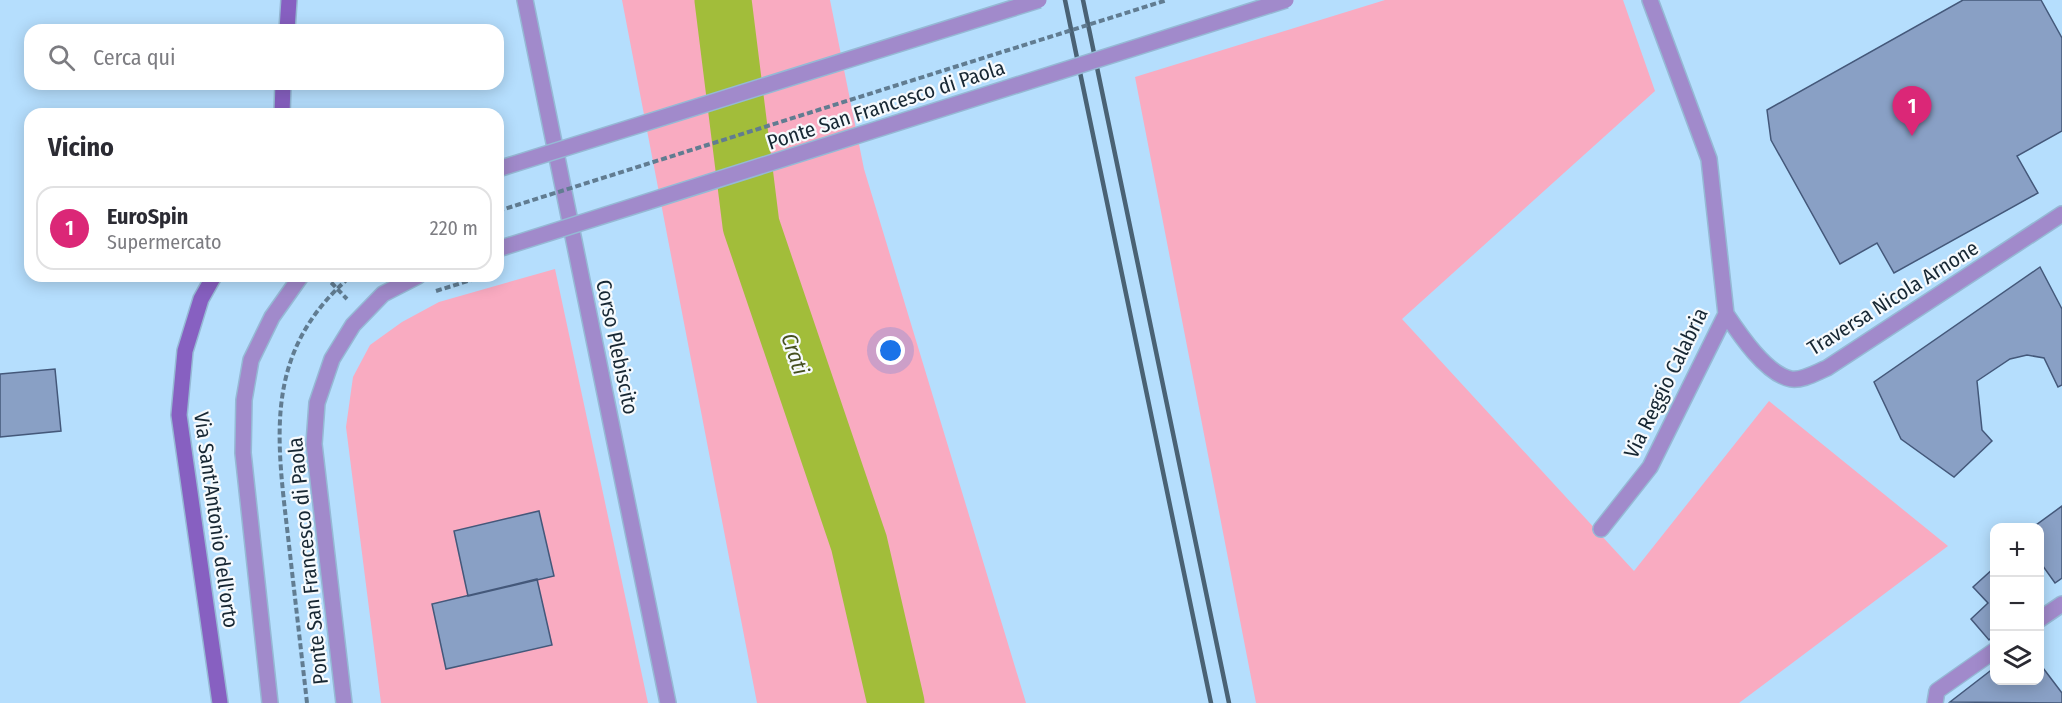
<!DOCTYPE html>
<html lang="it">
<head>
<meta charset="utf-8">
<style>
	:root { --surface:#fff; --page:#f7f7f7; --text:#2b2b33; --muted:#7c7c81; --line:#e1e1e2; --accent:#db2777 }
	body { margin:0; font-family:"Fira Sans Condensed",sans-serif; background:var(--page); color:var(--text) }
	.controls { position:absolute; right:18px; bottom:18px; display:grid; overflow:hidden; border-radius:12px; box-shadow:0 3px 15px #0003 }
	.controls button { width:54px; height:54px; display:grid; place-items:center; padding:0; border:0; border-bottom:2px solid var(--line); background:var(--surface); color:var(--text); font:30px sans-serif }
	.you { position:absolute; left:891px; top:351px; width:21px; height:21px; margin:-15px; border:4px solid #fff; border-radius:50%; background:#1a73e8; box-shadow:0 0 0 9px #1a73e833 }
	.badge { display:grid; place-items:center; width:39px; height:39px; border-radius:50%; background:var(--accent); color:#fff; font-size:20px; font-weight:700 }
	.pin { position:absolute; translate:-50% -50px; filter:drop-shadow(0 2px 3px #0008) }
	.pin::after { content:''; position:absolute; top:32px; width:21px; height:18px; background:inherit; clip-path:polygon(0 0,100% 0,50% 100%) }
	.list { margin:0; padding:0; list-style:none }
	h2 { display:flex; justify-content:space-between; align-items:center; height:78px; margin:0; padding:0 24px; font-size:26px }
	h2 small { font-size:20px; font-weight:400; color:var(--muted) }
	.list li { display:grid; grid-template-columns:39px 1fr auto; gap:18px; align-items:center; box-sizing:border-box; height:84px; margin:0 12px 12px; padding:0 12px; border:2px solid var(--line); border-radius:18px }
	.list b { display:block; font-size:22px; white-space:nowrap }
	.list p { margin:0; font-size:20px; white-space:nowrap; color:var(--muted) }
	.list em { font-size:20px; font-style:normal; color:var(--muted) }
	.icon { flex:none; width:33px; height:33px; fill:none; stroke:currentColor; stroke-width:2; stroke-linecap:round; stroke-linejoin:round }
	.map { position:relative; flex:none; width:2062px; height:703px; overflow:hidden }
	.search { position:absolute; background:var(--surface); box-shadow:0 3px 15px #0003; left:24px; top:24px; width:480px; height:66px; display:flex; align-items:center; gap:15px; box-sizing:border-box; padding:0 21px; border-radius:18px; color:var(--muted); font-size:22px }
	.panel { position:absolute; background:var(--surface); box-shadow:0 3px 15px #0003; left:24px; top:108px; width:480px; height:174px; border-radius:18px }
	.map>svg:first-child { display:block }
</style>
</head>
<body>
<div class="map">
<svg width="2062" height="703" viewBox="0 0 2062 703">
	<rect width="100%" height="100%" fill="#b5defd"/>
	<path fill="#f9abc1" d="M622,0H830L864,169L1026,703H757Z
		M1385,0H1623L1655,91L1402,319L1634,571L1769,401L1948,546L1739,703H1256L1135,77Z
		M555,269L648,703H381L346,427L353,377L370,345L402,322L439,302Z"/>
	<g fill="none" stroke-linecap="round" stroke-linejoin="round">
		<path stroke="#a2bd3a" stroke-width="57" d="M723,0L751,225L859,543L896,703"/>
	</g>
	<path fill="#89a0c5" stroke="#44587a" stroke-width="1.5" d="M1963,0H2041L2062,38V131L2017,156L2038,193L1894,273L1877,243L1840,264L1771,140L1767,110Z
		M2040,267L2062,309V385L2058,387L2044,358L2027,355L2010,359L1977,381L1982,430L1992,441L1954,477L1901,439L1874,382Z
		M55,369L61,431L0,437V374Z
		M2062,506V578L2055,583L2040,562V528H2032Z
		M539,511L554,576L468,596L454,531Z
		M1994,568V635L1989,640L1971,619L1988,603L1973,587Z
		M537,579L552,645L446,669L432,604Z
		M2040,664L2062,693V703L1950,702L1994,668V680H2040Z"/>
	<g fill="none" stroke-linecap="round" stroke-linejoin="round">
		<g stroke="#95b9d5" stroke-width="18">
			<path id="street" d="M525,0L668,703
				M1726,314C1740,335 1766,374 1791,379C1802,381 1817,372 1827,368L2062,214
				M1601,529L1650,467L1726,314L1709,159L1650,0
				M2040,619L2062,604
				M270,703L243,453L244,400L251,360L272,317L301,276
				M344,703L314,444L317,403L332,359L353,325L383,294L418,276
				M1935,703L1937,691L1994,651"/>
		</g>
		<g stroke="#95b9d5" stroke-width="18">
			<path id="secondary" d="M287,30L289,0
				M282,114L283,84
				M214,276L201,299L185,351L179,415L220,703"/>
		</g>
		<path stroke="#617c91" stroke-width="4" stroke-dasharray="6 3" stroke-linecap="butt" d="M325,276L347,299
			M436,291L484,276
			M307,703C301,650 295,598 289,545C277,440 261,353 351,276"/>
		<use href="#street" stroke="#a18acb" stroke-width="15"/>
		<use href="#secondary" stroke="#8760c1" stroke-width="15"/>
		<path stroke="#4a6274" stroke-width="4.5" d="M1065,0L1211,703
			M1083,0L1229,703"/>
		<g stroke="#95b9d5" stroke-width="18" stroke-linecap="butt">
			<path id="street-bridge" d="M498,169L1039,0
				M498,249L1286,0"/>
		</g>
		<path stroke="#617c91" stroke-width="4" stroke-dasharray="6 3" stroke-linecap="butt" d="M498,211L1167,0"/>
		<use href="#street-bridge" stroke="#a18acb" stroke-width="15"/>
	</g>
	<g text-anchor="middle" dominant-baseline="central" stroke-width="4.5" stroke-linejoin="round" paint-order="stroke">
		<g font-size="21" fill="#172733" stroke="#f6fafd">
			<text transform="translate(886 105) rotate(-18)">Ponte San Francesco di Paola</text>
			<text transform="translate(1893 298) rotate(-32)">Traversa Nicola Arnone</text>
			<text transform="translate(617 347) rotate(78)">Corso Plebiscito</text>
			<text transform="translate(1666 383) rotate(-64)">Via Reggio Calabria</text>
			<text transform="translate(216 520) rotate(82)">Via Sant'Antonio dell'orto</text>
			<text transform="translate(308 561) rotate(-96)">Ponte San Francesco di Paola</text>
		</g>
		<g font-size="22" font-style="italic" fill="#45501e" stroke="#f6fafd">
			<text transform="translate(795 354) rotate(71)">Crati</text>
		</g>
	</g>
</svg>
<div class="controls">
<button>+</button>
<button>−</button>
<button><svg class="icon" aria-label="layers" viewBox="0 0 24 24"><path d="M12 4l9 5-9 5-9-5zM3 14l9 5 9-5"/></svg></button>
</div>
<div class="you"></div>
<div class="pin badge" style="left:1912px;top:136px">1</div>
<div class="search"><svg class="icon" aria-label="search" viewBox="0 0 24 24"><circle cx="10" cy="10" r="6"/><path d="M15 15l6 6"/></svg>Cerca qui</div>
<section class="panel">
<h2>Vicino<small></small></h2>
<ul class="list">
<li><span class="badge">1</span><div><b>EuroSpin</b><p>Supermercato</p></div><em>220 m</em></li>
</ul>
</section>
</div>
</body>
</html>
